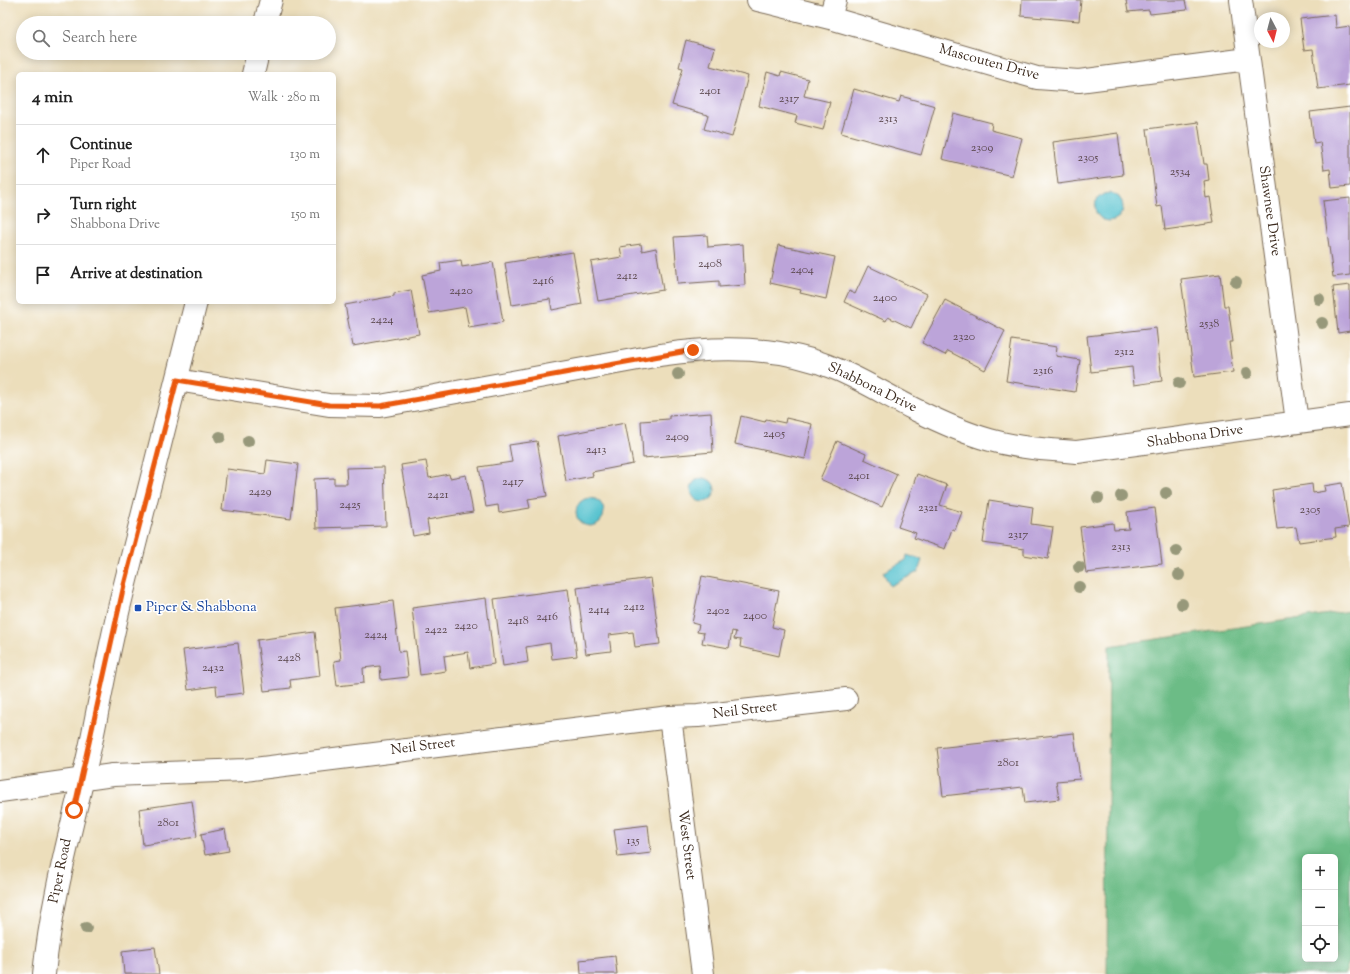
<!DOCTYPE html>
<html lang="en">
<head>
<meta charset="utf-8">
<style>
	:root { --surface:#fff; --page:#f2f2f2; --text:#222; --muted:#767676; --line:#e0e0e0 }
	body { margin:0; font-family:"Sorts Mill Goudy",serif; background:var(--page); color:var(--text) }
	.controls { position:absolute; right:12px; bottom:12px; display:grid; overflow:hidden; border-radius:6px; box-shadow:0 2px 10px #0003 }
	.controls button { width:36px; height:36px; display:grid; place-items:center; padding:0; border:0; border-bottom:1px solid var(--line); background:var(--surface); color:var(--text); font:20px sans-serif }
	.compass { position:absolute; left:1254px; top:12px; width:36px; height:36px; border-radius:50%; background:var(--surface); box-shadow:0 2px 10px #0003; rotate:173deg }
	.stop { position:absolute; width:12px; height:12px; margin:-9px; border:3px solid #ea580c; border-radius:50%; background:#fff }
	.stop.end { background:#ea580c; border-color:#fff; box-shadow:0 1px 4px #0008 }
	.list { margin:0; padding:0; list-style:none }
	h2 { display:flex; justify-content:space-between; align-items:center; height:52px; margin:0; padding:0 16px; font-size:17px }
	h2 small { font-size:13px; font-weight:400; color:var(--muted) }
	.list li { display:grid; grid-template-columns:26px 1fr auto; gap:12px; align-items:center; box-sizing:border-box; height:60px; padding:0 16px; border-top:1px solid var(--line) }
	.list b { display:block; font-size:15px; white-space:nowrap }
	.list p { margin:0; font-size:13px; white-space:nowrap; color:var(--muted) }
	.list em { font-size:13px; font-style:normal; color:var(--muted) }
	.icon { flex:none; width:22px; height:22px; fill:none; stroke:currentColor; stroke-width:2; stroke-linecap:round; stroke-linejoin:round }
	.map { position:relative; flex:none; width:1350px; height:974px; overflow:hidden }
	.search { position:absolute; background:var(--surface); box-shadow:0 2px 10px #0003; left:16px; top:16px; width:320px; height:44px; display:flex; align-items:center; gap:10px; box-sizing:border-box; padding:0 14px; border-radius:22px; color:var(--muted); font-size:15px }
	.panel { position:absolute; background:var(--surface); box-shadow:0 2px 10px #0003; left:16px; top:72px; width:320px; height:232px; border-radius:6px }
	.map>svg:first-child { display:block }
</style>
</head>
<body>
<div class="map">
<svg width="1350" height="974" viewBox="0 0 1350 974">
	<rect width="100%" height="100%" fill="#fff"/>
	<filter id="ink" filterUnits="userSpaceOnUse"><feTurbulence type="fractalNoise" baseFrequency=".025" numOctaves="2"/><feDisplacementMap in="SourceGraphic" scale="8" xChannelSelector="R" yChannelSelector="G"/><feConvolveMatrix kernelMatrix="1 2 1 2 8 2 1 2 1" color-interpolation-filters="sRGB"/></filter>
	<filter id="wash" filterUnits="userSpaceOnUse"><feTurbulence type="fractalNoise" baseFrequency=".012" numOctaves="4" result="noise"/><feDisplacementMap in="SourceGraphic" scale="16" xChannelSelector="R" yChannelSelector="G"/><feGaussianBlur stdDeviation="0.9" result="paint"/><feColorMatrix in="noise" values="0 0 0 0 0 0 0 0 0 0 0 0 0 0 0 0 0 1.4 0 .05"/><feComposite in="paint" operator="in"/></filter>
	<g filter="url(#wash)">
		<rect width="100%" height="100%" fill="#ecdebb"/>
		<path fill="#6cbc86" stroke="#547352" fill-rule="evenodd" d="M1350,611V960L1345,974H1107L1109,646ZM1305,857H1335V959H1305Z"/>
		<path fill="#56c2cf" stroke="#487676" d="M1095 207a14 14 0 1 1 28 0a14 14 0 1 1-28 0Z
			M691 490a12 12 0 1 1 24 0a12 12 0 1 1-24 0Z
			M576 512a14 14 0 1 1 28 0a14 14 0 1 1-28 0Z
			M907,555L922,560L918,572L890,586L883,572L906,560Z"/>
		<g id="blocks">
			<path fill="#bca4d9" d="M1022,0H1081L1079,21L1021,16Z
				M1126,0H1185L1187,10L1150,14L1149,10L1128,12Z
				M1335,15L1336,28L1350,26V85L1318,89L1313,49L1304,50L1300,19Z
				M686,40L715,48L710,66L748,76L732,137L704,129L708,115L672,105L683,68L679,67Z
				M767,72L780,76L781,72L808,79L804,96L830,102L823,130L795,123L797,116L759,106Z
				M854,89L899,102L901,96L935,106L921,155L841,133Z
				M1350,107V186L1332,188L1330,169L1324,170L1320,142L1314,143L1310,112Z
				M953,113L992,123L991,130L1022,138L1012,176L942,159Z
				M1198,122L1204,164H1207L1209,180L1204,181L1206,198L1210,197L1214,223L1165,230L1162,206L1157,207L1147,129Z
				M1118,133L1123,175L1058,184L1053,142Z
				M1350,198V275L1333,277L1323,201Z
				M707,235L708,247L743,244L745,285L719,287V281L678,284L674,237Z
				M641,244L642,251L656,248L663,290L598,301L591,262L622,257L620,247Z
				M778,245L835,257L826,299L800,293L801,290L770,283Z
				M573,252L582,304L552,310L550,299L512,305L505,263Z
				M461,260L462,267L493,262L503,322L469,328L465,307L429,313L422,275L441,271L440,263Z
				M868,266L927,294L911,328L888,317L886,321L844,302L849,291L855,294Z
				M1220,274L1224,306H1228L1233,342H1229L1233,372L1194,377L1181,279Z
				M1350,285V331L1338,333L1333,287Z
				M411,290L419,334L353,346L345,305L394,296V293Z
				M945,300L1005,331L985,370L948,351L945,355L922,343Z
				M1156,328L1162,381L1134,385L1132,367L1091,372L1087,336Z
				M1012,340L1057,347L1056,356L1080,360L1075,392L1006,381Z
				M711,413L713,452L643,458L641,421L669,419V416Z
				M741,416L765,422L766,419L785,423L786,418L812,424L805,459L735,444Z
				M625,423L633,464L592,472L593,476L566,481L558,436Z
				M537,441L547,496L528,499L530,508L499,513L498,505L486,507L479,467L512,462L509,445Z
				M837,441L866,454L864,459L897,474L882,507L820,479Z
				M267,460L298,464L291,519L222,510L227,469L265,474Z
				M426,461L429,478L449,474L450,478L466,475L473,512L427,520L429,533L413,536L401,465Z
				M384,467L386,526L316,528L314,479L334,478V484H347L346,468Z
				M917,474L947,485L940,505L962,512L955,530L952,529L945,549L914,538L916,533L898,527Z
				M1342,483L1349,527L1335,529L1336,537L1299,542L1296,527L1277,529L1272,490L1312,484L1313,493L1325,491L1324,486Z
				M989,500L1033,507L1031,524L1053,527L1048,559L1024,555V549L983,543Z
				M1155,508L1162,564L1086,573L1080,527L1113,523L1114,530L1129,529L1127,512Z
				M702,576L779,591L772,627L784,630L779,656L740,647L741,640L734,639L736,632L732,631L729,648L702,643L704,633L697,632L699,625L692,623Z
				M651,578L660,644L635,647L633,632L609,635L611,651L586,654L577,588Z
				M568,589L577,656L552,659L550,643L526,647L528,662L503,666L494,599Z
				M486,598L494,664L470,668L468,652L444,656L446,671L420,675L412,608Z
				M393,601L399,652L405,651L408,677L381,680L380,666L363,668L364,683L337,686L334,661L341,660L335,608Z
				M315,632L320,676L290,680L291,688L264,691L257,640Z
				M238,643L244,693L217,696L216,686L188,690L183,650Z
				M1074,733L1080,779L1056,781L1059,799L1025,803L1023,787L943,796L937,748Z
				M192,801L197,837L143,845L139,809Z
				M648,825L651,853L618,857L614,829Z
				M225,829L229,851L205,855L201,834Z
				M155,947L159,974H124L122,951Z
				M615,956L617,974H581L580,960Z"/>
		</g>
	</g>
	<g filter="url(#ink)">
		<use href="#blocks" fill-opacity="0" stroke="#796955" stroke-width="1"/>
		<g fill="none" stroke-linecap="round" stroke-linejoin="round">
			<g stroke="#796955" stroke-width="24">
				<path id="minor" d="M758,0L830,18L1037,78L1079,81L1248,59
					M1241,0L1297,422
					M830,18L835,0
					M177,380L329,405L380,406L660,355C717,346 782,346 836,369C863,380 888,396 914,409C938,421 964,433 990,440C1018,448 1048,450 1077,452L1350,415
					M670,717L703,974
					M0,791L113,775L245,770L670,717L698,716L846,699"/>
			</g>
			<g stroke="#796955" stroke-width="24">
				<path id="tertiary" d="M265,23L271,0
					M253,74L258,53
					M44,974C52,895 74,820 91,743C102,690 111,637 125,584C148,490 173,396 196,302"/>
			</g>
			<use href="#minor" stroke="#fff" stroke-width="22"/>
			<use href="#tertiary" stroke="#fff" stroke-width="22"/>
		</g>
		<g fill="#97987a">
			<circle cx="1236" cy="282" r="6"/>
			<circle cx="1319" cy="299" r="6"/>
			<circle cx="1322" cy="323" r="6"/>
			<circle cx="1247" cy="373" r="6"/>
			<circle cx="678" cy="374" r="6"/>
			<circle cx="1179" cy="383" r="6"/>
			<circle cx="220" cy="437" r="6"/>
			<circle cx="248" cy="441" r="6"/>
			<circle cx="1166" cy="493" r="6"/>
			<circle cx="1121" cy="496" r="6"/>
			<circle cx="1098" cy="498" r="6"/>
			<circle cx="1176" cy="551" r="6"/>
			<circle cx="1079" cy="567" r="6"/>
			<circle cx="1179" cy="575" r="6"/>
			<circle cx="1079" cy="587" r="6"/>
			<circle cx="1182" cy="604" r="6"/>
			<circle cx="86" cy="928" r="6"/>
		</g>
	</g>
	<g fill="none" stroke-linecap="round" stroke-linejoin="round" filter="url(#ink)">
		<path stroke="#ea580c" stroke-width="5" d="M74,810L124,585L177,380L329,405L380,406L693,350"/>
	</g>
	<rect fill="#1a4fb4" stroke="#fff" stroke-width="1.5" x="134" y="604" width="8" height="8" rx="2"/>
	<g text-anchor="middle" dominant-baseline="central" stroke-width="3" stroke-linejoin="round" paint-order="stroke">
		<g font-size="12" fill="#5b484d">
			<text x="710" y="91">2401</text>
			<text x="789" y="99">2317</text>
			<text x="888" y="119">2313</text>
			<text x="982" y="148">2309</text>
			<text x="1088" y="158">2305</text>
			<text x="1180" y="172">2534</text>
			<text x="710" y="264">2408</text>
			<text x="802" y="270">2404</text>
			<text x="627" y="276">2412</text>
			<text x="543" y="281">2416</text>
			<text x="461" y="291">2420</text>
			<text x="885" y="298">2400</text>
			<text x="382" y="320">2424</text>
			<text x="1209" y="324">2538</text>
			<text x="964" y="337">2320</text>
			<text x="1124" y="352">2312</text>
			<text x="1043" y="371">2316</text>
			<text x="774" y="434">2405</text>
			<text x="677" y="437">2409</text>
			<text x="596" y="450">2413</text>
			<text x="859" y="476">2401</text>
			<text x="513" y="482">2417</text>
			<text x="260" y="492">2429</text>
			<text x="438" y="495">2421</text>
			<text x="350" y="505">2425</text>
			<text x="928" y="508">2321</text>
			<text x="1310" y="510">2305</text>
			<text x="1018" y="535">2317</text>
			<text x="1121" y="547">2313</text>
			<text x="634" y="607">2412</text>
			<text x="599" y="610">2414</text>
			<text x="718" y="611">2402</text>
			<text x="755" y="616">2400</text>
			<text x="547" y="617">2416</text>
			<text x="518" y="621">2418</text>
			<text x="466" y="626">2420</text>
			<text x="436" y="630">2422</text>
			<text x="376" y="635">2424</text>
			<text x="289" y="658">2428</text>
			<text x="213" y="668">2432</text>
			<text x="1008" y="763">2801</text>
			<text x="168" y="823">2801</text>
			<text x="633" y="841">135</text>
		</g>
		<g font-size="14" fill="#3b2a1e" stroke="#fff">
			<text transform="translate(989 63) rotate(15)">Mascouten Drive</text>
			<text transform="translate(1269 211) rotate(82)">Shawnee Drive</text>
			<text transform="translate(872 388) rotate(26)">Shabbona Drive</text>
			<text transform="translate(1195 437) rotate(-8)">Shabbona Drive</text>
			<text transform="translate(745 711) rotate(-7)">Neil Street</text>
			<text transform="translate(423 747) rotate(-7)">Neil Street</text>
			<text transform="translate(686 845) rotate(83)">West Street</text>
			<text transform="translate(61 871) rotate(-78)">Piper Road</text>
		</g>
		<g font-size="14" fill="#164399" stroke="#fff" text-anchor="start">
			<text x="146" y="608">Piper &amp; Shabbona</text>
		</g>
	</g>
</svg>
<div class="controls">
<button>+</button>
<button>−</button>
<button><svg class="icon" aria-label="locate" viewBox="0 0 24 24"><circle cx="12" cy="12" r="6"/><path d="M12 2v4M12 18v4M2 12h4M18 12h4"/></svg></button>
</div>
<svg class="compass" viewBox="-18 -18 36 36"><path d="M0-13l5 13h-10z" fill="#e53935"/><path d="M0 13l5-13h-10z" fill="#767676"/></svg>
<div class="stop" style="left:74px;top:810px"></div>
<div class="stop end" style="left:693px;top:350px"></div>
<div class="search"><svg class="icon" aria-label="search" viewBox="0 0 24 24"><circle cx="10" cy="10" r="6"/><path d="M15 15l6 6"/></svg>Search here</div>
<section class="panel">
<h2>4 min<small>Walk · 280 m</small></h2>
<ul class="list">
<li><svg class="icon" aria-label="ahead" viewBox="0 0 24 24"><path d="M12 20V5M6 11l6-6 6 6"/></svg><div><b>Continue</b><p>Piper Road</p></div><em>130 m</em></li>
<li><svg class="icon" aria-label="right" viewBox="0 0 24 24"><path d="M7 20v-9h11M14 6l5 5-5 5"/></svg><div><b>Turn right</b><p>Shabbona Drive</p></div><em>150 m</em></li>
<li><svg class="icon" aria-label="arrive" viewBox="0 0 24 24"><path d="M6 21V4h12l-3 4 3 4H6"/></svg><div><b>Arrive at destination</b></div></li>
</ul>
</section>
</div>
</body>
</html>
